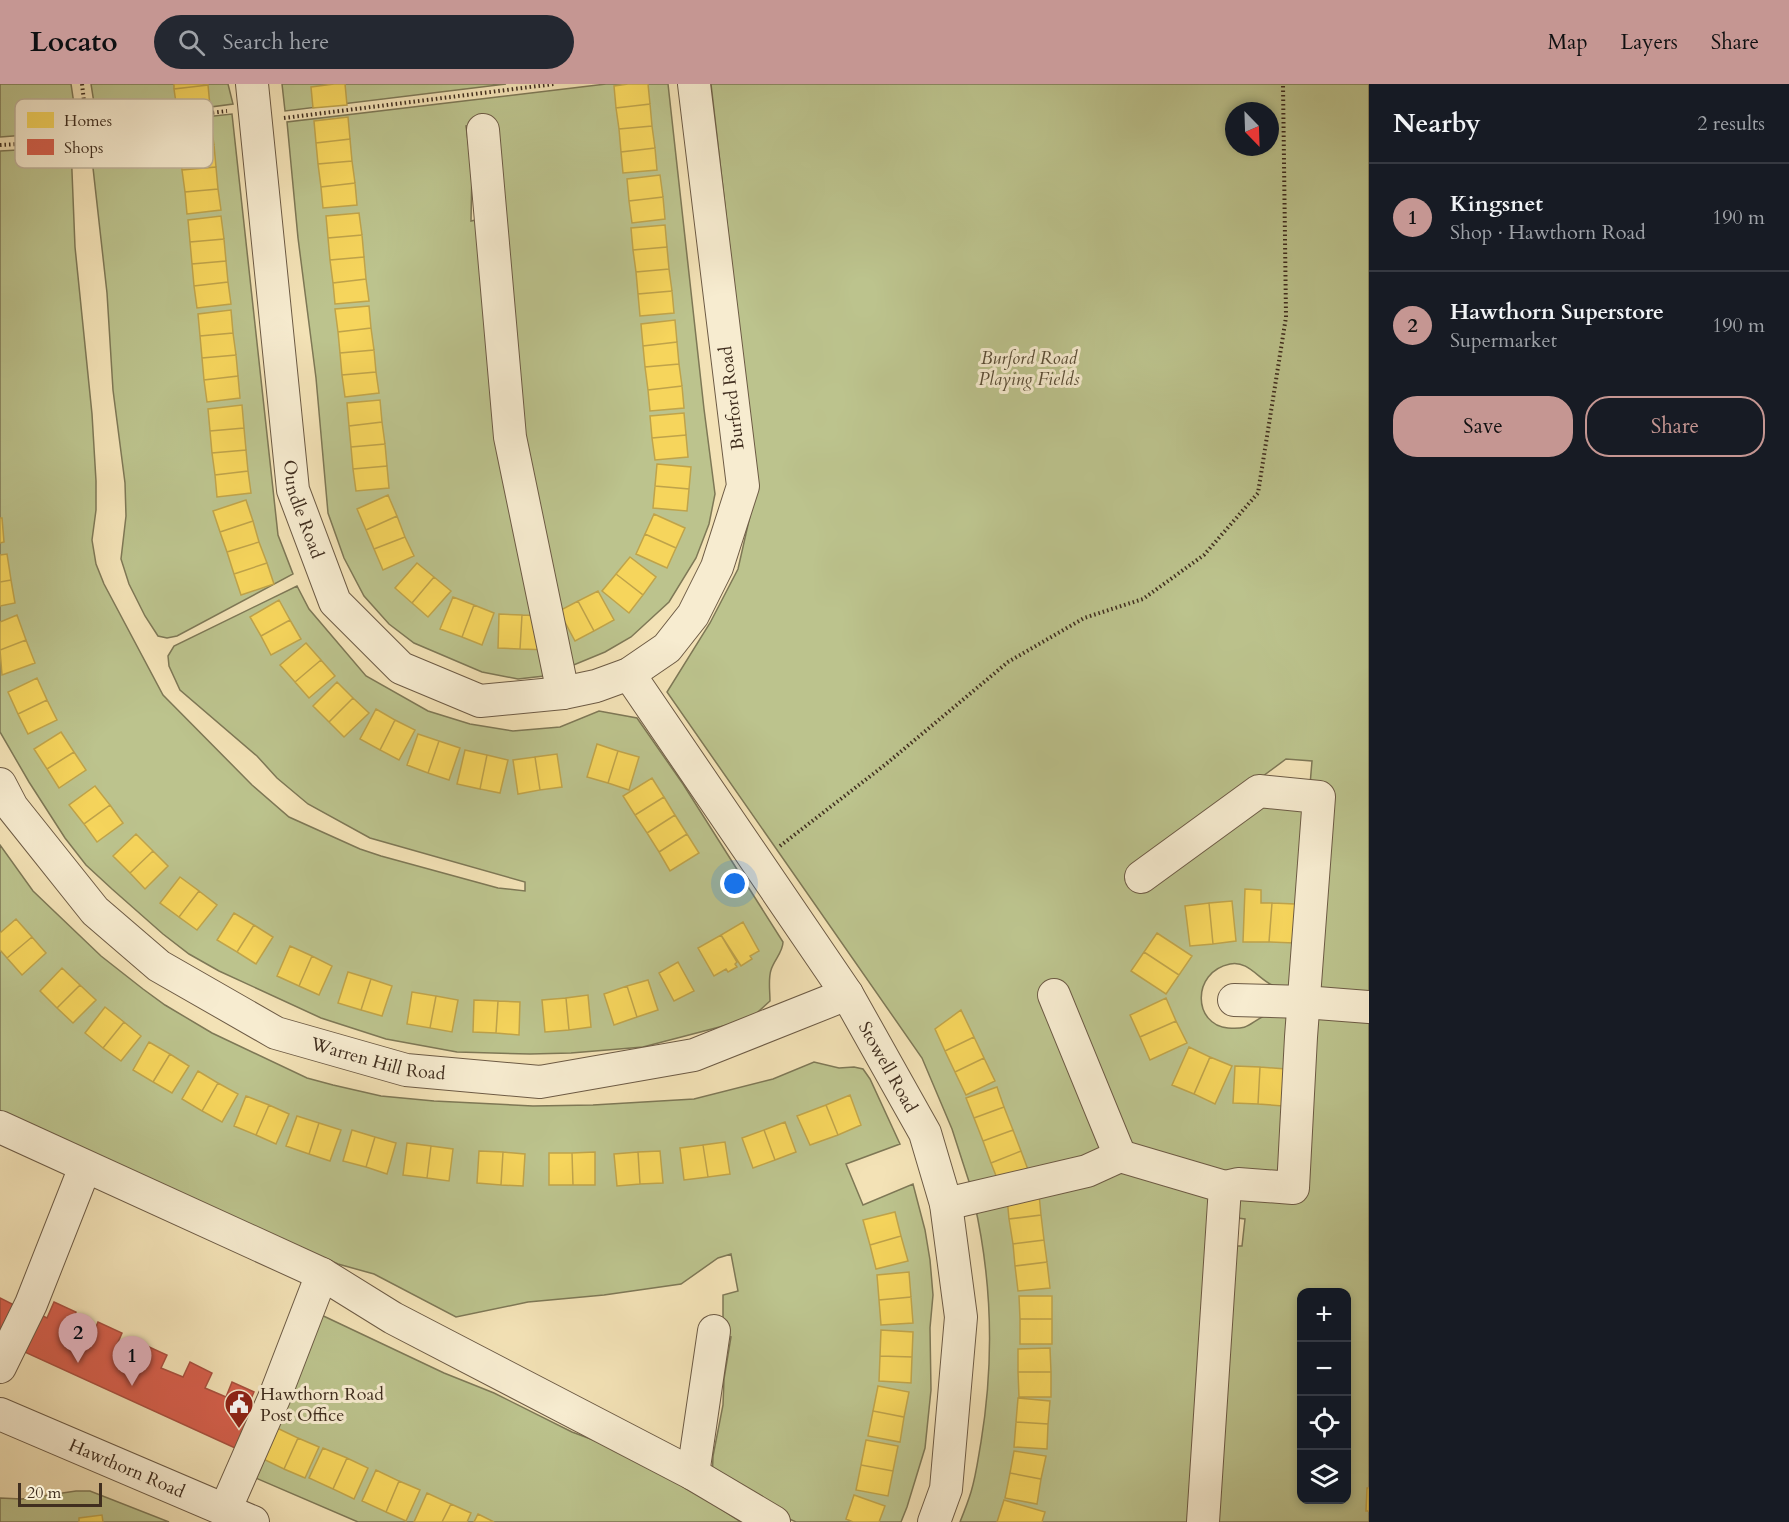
<!DOCTYPE html>
<html lang="en">
<head>
<meta charset="utf-8">
<style>
	:root { --surface:#171b24; --page:#242831; --text:#f1f3f6; --muted:#9ea1a6; --line:#363941; --accent:#c59692 }
	body { margin:0; font-family:Cardo,serif; background:var(--page); color:var(--text) }
	.controls { position:absolute; right:18px; bottom:18px; display:grid; overflow:hidden; border-radius:12px; box-shadow:0 3px 9px #0003 }
	.controls button { width:54px; height:54px; display:grid; place-items:center; padding:0; border:0; border-bottom:2px solid var(--line); background:var(--surface); color:var(--text); font:30px sans-serif }
	.compass { position:absolute; left:1225px; top:18px; width:54px; height:54px; border-radius:50%; background:var(--surface); box-shadow:0 3px 9px #0003; rotate:157deg }
	.scale { position:absolute; left:18px; bottom:15px; width:84px; box-sizing:border-box; padding-left:6px; border:3px solid #402e1f; border-top:0; font-size:16px; line-height:21px; white-space:nowrap; color:#402e1f; -webkit-text-stroke:4px #f7ecd0; paint-order:stroke }
	.you { position:absolute; left:735px; top:800px; width:21px; height:21px; margin:-15px; border:4px solid #fff; border-radius:50%; background:#1a73e8; box-shadow:0 0 0 9px #1a73e833 }
	.badge { display:grid; place-items:center; width:39px; height:39px; border-radius:50%; background:var(--accent); color:#111; font-size:20px; font-weight:700 }
	.pin { position:absolute; translate:-50% -50px; filter:drop-shadow(0 2px 3px #0008) }
	.pin::after { content:''; position:absolute; top:32px; width:21px; height:18px; background:inherit; clip-path:polygon(0 0,100% 0,50% 100%) }
	.list { margin:0; padding:0; list-style:none }
	h2 { display:flex; justify-content:space-between; align-items:center; height:78px; margin:0; padding:0 24px; font-size:26px }
	h2 small { font-size:20px; font-weight:400; color:var(--muted) }
	.list li { display:grid; grid-template-columns:39px 1fr auto; gap:18px; align-items:center; box-sizing:border-box; height:108px; padding:0 24px; border-top:2px solid var(--line) }
	.list b { display:block; font-size:22px; white-space:nowrap }
	.list p { margin:0; font-size:20px; white-space:nowrap; color:var(--muted) }
	.list em { font-size:20px; font-style:normal; color:var(--muted) }
	.actions { display:flex; gap:12px; padding:18px 24px }
	.actions a { flex:1; padding:14px 0; border:2px solid var(--accent); border-radius:24px; text-align:center; font-size:21px; color:var(--accent) }
	.actions .main { background:var(--accent); color:#111 }
	.icon { flex:none; width:33px; height:33px; fill:none; stroke:currentColor; stroke-width:2; stroke-linecap:round; stroke-linejoin:round }
	.map { position:relative; flex:none; width:1369px; height:1438px; overflow:hidden }
	header { display:flex; align-items:center; gap:36px; box-sizing:border-box; height:84px; padding:0 30px; background:var(--accent); color:#111 }
	header strong { font-size:28px }
	nav { display:flex; gap:33px; margin-inline-start:auto; font-size:21px }
	.search { width:420px; height:54px; background:var(--page); display:flex; align-items:center; gap:15px; box-sizing:border-box; padding:0 21px; border-radius:33px; color:var(--muted); font-size:22px }
	main { display:flex }
	aside { flex:1; background:var(--surface) }
	.map>svg:first-child { display:block }
</style>
</head>
<body>
<header>
<strong>Locato</strong>
<div class="search"><svg class="icon" aria-label="search" viewBox="0 0 24 24"><circle cx="10" cy="10" r="6"/><path d="M15 15l6 6"/></svg>Search here</div>
<nav><a>Map</a><a>Layers</a><a>Share</a></nav>
</header>
<main>
<div class="map">
<svg width="1369" height="1438" viewBox="0 0 1369 1438">
	<rect width="100%" height="100%" fill="#f3e2b6"/>
	<filter id="stains"><feTurbulence type="fractalNoise" baseFrequency=".00333" numOctaves="4"/><feColorMatrix values="0 0 0 0 .2 0 0 0 0 .09 0 0 0 0 .02 0 0 0 .5 -.17"/></filter>
	<radialGradient id="worn" r=".72"><stop offset=".6" stop-color="#630" stop-opacity="0"/><stop offset="1" stop-color="#630" stop-opacity=".3"/></radialGradient>
	<path fill="#bcc38d" stroke="#7e7856" stroke-width="1.5" fill-rule="evenodd" d="M0,0H71L78,47L0,53Z
		M91,0H228L233,20L97,38Z
		M282,0H506L285,27Z
		M606,0H668L704,325L715,410L709,440L696,474L669,518L631,553L605,568L564,585L532,437L493,39L466,42L472,86L471,137L480,135L553,591L518,595L482,588L414,559L389,540L364,512L344,474L328,429L316,294L298,154L287,38Z
		M711,0H1369V911L1315,907L1310,701L1312,677L1286,675L1130,791L1257,720L1308,726L1297,903C1291,903 1281,905 1274,902C1259,896 1248,876 1230,880C1191,888 1193,941 1228,944C1250,946 1249,939 1266,931C1273,928 1286,930 1294,930L1287,1097H1251L1104,1066L973,1110L952,1045L922,974L667,608L710,539L738,485L757,401ZM1234,27H1270V63H1234Z
		M232,30L278,451L293,490L177,552L167,554L158,552L145,532L129,500L121,475L126,432L125,399L113,306L107,209L90,57L158,38Z
		M71,63L75,163L92,330L96,397V426L92,456L96,480L104,500L163,611L252,701L289,733L360,765L381,772L498,804L525,807V798L370,754L308,720L277,694L257,672L180,606L169,582L168,572L174,562L297,502L309,525L366,592L428,627L470,640L513,647L560,643L599,627L637,634L683,700L783,858C783,868 774,876 771,886C768,895 770,907 770,917L750,935L643,963L571,969L530,970L457,968L386,955L321,934L219,887L189,870L163,850L112,805L86,781L65,754L29,698L0,648V67Z
		M0,761L33,807L101,872L143,905L165,921L212,949L307,994L333,1001L381,1012L434,1017L533,1022L593,1021L694,1015L773,995L814,978L839,984L854,983L863,985L870,995L900,1060L846,1080L863,1121L913,1100L925,1146L930,1176L933,1211L930,1244L931,1306L925,1364L907,1423L901,1438H796L712,1400L713,1372L723,1321L724,1295L731,1253L723,1252V1211L738,1207L731,1170L718,1174L681,1200L604,1211L528,1218L456,1233L374,1190L338,1180L0,1028Z
		M1309,933L1369,937V1438H1213L1229,1162H1242L1245,1135L1229,1133V1113L1300,1111ZM1302,1208H1346V1416H1302Z
		M1115,1083L1210,1111L1199,1291L1195,1321L1194,1389L1190,1438H960C964,1428 968,1418 971,1408C976,1392 978,1375 981,1358C994,1279 992,1196 974,1117Z
		M315,1228L444,1289L494,1309L572,1348L644,1375L741,1438H358L244,1389Z
		M76,1407H90L169,1438H0V1414L22,1415Z"/>
	<path fill="#f6d55c" stroke="#bfa34a" stroke-width="1.5" d="M174,0H208V1L174,5Z
		M334,0H345L347,21L313,24L311,3Z
		M628,0H648L650,20L616,24L614,2Z
		M208,1L210,22L177,26L174,5Z
		M650,20L652,42L619,45L616,24Z
		M348,33L350,55L316,59L314,37Z
		M211,39L214,61L180,64L178,42Z
		M652,42L655,64L621,68L619,45Z
		M350,55L352,77L318,80L316,59Z
		M214,61L216,83L182,86L180,64Z
		M655,64L657,86L623,89L621,68Z
		M352,77L355,99L321,103L318,80Z
		M216,83L218,105L185,108L182,86Z
		M660,91L663,113L629,117L627,95Z
		M355,99L357,121L323,124L321,103Z
		M218,105L221,126L187,130L185,108Z
		M663,113L665,135L632,139L629,117Z
		M359,129L362,151L328,154L326,132Z
		M221,132L224,155L190,158L188,136Z
		M665,141L667,163L633,166L631,144Z
		M362,151L364,173L330,176L328,154Z
		M224,155L226,177L192,180L190,158Z
		M667,163L669,185L636,188L633,166Z
		M364,173L366,195L333,199L330,176Z
		M226,177L228,198L194,202L192,180Z
		M669,185L672,207L638,210L636,188Z
		M366,195L369,217L335,220L333,199Z
		M228,198L231,220L197,224L194,202Z
		M672,207L674,229L640,232L638,210Z
		M369,222L371,244L338,248L335,225Z
		M231,226L233,249L200,252L198,230Z
		M675,236L677,258L643,262L641,240Z
		M371,244L374,266L340,269L338,248Z
		M233,249L236,271L202,274L200,252Z
		M677,258L679,280L645,283L643,262Z
		M374,266L376,288L342,291L340,269Z
		M236,271L238,292L204,296L202,274Z
		M679,280L682,302L648,306L645,283Z
		M376,288L379,309L345,313L342,291Z
		M238,292L240,314L207,318L204,296Z
		M682,302L684,324L650,327L648,306Z
		M380,316L382,338L349,342L347,319Z
		M242,321L244,344L210,347L208,325Z
		M684,329L686,351L652,354L650,332Z
		M382,338L385,360L351,363L349,342Z
		M244,344L246,366L212,369L210,347Z
		M686,351L688,373L655,376L652,354Z
		M385,360L387,382L353,385L351,363Z
		M246,366L248,387L215,391L212,369Z
		M657,380L691,383L689,405L655,402Z
		M387,382L389,404L356,407L353,385Z
		M248,387L251,409L217,413L215,391Z
		M655,402L689,405L687,427L653,424Z
		M388,411L397,432L366,446L357,425Z
		M246,416L253,437L220,448L213,427Z
		M654,430L685,444L676,464L645,450Z
		M397,432L405,453L374,465L366,446Z
		M0,434H2L4,458L0,459Z
		M253,437L259,458L227,468L220,448Z
		M645,450L676,464L667,484L636,470Z
		M405,453L414,472L383,486L374,465Z
		M259,458L267,479L234,490L227,468Z
		M7,470L11,496L0,498V471Z
		M630,473L656,493L643,511L616,490Z
		M267,479L274,500L241,511L234,490Z
		M417,479L434,493L412,519L395,504Z
		M616,490L643,511L629,529L602,507Z
		M434,493L451,507L428,533L412,519Z
		M11,496L15,519L0,522V498Z
		M598,507L614,536L594,547L578,517Z
		M453,513L474,521L462,553L440,545Z
		M279,516L290,536L261,552L250,533Z
		M578,517L594,547L575,557L559,527Z
		M474,521L494,529L482,561L462,553Z
		M499,530L522,531L520,565L498,564Z
		M17,531L26,556L0,566V538Z
		M522,531L544,532L551,566L520,565Z
		M290,536L301,555L271,571L261,552Z
		M26,556L35,579L2,591L0,566Z
		M306,559L321,576L295,598L280,581Z
		M321,576L335,592L309,614L295,598Z
		M37,594L47,616L18,630L8,608Z
		M337,598L353,614L329,638L313,622Z
		M353,614L369,629L344,653L329,638Z
		M47,616L57,636L28,650L18,630Z
		M376,625L395,636L380,666L360,655Z
		M395,636L415,646L399,676L380,666Z
		M61,648L74,668L47,685L34,665Z
		M418,650L439,657L428,689L407,681Z
		M439,657L460,664L449,696L428,689Z
		M597,660L618,667L608,699L587,693Z
		M465,666L487,671L480,705L457,700Z
		M618,667L639,673L629,706L608,699Z
		M74,668L86,686L59,704L47,685Z
		M557,670L562,703L540,706L535,673Z
		M487,671L508,676L500,709L480,705Z
		M535,673L540,706L518,710L513,676Z
		M652,694L664,713L635,731L623,712Z
		M95,702L110,721L84,740L69,721Z
		M664,713L675,731L647,749L635,731Z
		M110,721L123,739L97,758L84,740Z
		M675,731L687,750L659,768L647,749Z
		M136,750L153,767L130,789L113,772Z
		M687,750L699,769L670,787L659,768Z
		M153,767L168,782L145,805L130,789Z
		M180,793L199,807L179,833L160,819Z
		M1245,805L1261,806V819H1272L1269,858H1243Z
		M199,807L217,821L197,846L179,833Z
		M1232,817L1236,857L1213,860L1209,819Z
		M1209,819L1213,860L1190,862L1185,822Z
		M1272,819L1295,820L1294,859L1269,858Z
		M234,829L254,841L237,868L217,856Z
		M16,835L32,853L7,874L0,866V849Z
		M743,838L759,867L750,872L752,875L741,882L721,851Z
		M254,841L273,853L256,880L237,868Z
		M1157,849L1192,872L1179,891L1144,868Z
		M721,851L737,878L735,880L737,883L728,888L726,885L714,892L698,864Z
		M32,853L46,869L22,891L7,874Z
		M290,862L312,872L299,902L277,892Z
		M1144,868L1179,891L1166,910L1131,887Z
		M312,872L332,882L319,911L299,902Z
		M678,878L694,907L674,917L659,889Z
		M62,884L80,901L57,924L40,907Z
		M348,888L371,895L361,926L338,919Z
		M371,895L392,902L382,932L361,926Z
		M648,896L658,926L637,933L627,902Z
		M80,901L96,916L73,939L57,924Z
		M627,902L637,933L614,941L604,910Z
		M412,908L436,912L430,944L407,940Z
		M588,911L591,943L569,946L566,914Z
		M436,912L458,916L452,948L430,944Z
		M566,914L569,946L545,948L542,916Z
		M1166,914L1176,937L1140,953L1130,931Z
		M474,916L498,917L496,949L473,948Z
		M498,917L520,918L519,951L496,949Z
		M105,923L124,938L103,964L85,949Z
		M961,926L974,953L945,967L935,945Z
		M1176,937L1187,959L1150,976L1140,953Z
		M124,938L141,952L121,977L103,964Z
		M974,953L984,974L955,988L945,967Z
		M149,958L170,970L153,998L133,986Z
		M1189,963L1210,973L1194,1010L1172,1001Z
		M170,970L189,982L172,1009L153,998Z
		M1210,973L1232,982L1215,1020L1194,1010Z
		M984,974L995,997L966,1011L955,988Z
		M1235,982L1260,983L1258,1020L1233,1019Z
		M1260,983L1286,985L1283,1022L1258,1020Z
		M198,987L218,999L202,1027L182,1015Z
		M218,999L238,1010L222,1038L202,1027Z
		M997,1003L1004,1023L974,1034L966,1014Z
		M850,1011L861,1041L838,1051L826,1021Z
		M246,1012L269,1021L256,1051L234,1042Z
		M269,1021L289,1030L276,1060L256,1051Z
		M826,1021L838,1051L810,1061L797,1032Z
		M1004,1023L1013,1046L983,1057L974,1034Z
		M297,1032L319,1039L309,1070L286,1062Z
		M785,1038L796,1068L775,1076L764,1046Z
		M319,1039L341,1046L330,1077L309,1070Z
		M352,1046L375,1053L366,1083L343,1077Z
		M764,1046L775,1076L753,1084L742,1054Z
		M1013,1046L1021,1067L991,1079L983,1057Z
		M375,1053L396,1059L387,1090L366,1083Z
		M725,1058L730,1090L708,1093L703,1061Z
		M407,1059L431,1062L427,1094L403,1091Z
		M703,1061L708,1093L684,1096L680,1064Z
		M431,1062L453,1065L449,1097L427,1094Z
		M479,1067L503,1068L501,1101L477,1099Z
		M660,1067L663,1099L640,1100L638,1068Z
		M1021,1067L1030,1091L1000,1102L991,1079Z
		M503,1068L525,1070L523,1102L501,1101Z
		M595,1068V1101H573L572,1069Z
		M638,1068L640,1100L617,1102L614,1070Z
		M549,1069H572L573,1101H549Z
		M1039,1110L1041,1131L1009,1135L1007,1114Z
		M895,1128L901,1152L870,1161L863,1136Z
		M1041,1131L1044,1156L1013,1160L1009,1135Z
		M901,1152L908,1177L876,1185L870,1161Z
		M1044,1156L1047,1178L1015,1182L1013,1160Z
		M1047,1178L1050,1204L1018,1207L1015,1182Z
		M909,1188L911,1213L879,1216L877,1191Z
		M1019,1212H1052V1235H1020Z
		M911,1213L913,1239L881,1241L879,1216Z
		M1020,1235H1052V1260H1020Z
		M881,1246L913,1248L912,1273L880,1272Z
		M1050,1264L1051,1288H1018V1265Z
		M880,1272L912,1273L911,1299L879,1297Z
		M1018,1288H1051V1313H1019Z
		M878,1302L909,1308L904,1333L873,1327Z
		M1018,1314L1050,1317L1048,1340L1016,1338Z
		M873,1327L904,1333L900,1358L868,1352Z
		M1016,1338L1048,1340L1047,1365L1014,1363Z
		M275,1343L298,1354L284,1385L261,1374Z
		M298,1354L319,1363L305,1394L284,1385Z
		M866,1356L898,1362L893,1387L861,1381Z
		M323,1364L347,1374L333,1405L309,1394Z
		M1014,1367L1046,1372L1041,1395L1010,1389Z
		M347,1374L368,1384L354,1415L333,1405Z
		M861,1381L893,1387L888,1412L856,1406Z
		M376,1386L399,1397L386,1428L362,1417Z
		M1010,1389L1041,1395L1037,1420L1005,1414Z
		M399,1397L420,1406L406,1437L386,1428Z
		M1367,1404H1369V1427H1366Z
		M427,1409L451,1420L442,1438H414Z
		M854,1411L885,1422L879,1438H853L846,1435Z
		M1004,1416L1045,1428L1042,1438H997Z
		M451,1420L471,1429L467,1438H442Z
		M478,1430L494,1438H474Z
		M102,1431L103,1438H79V1434Z"/>
	<path fill="#d6604d" stroke="#a9513f" stroke-width="1.5" d="M0,1214L22,1225L0,1260Z
		M54,1218L76,1228L69,1243L92,1253L98,1238L122,1249L115,1265L140,1277L147,1262L167,1271L161,1284L183,1293L190,1278L212,1289L205,1304L226,1313L232,1298L254,1308L247,1324L263,1332L246,1369L18,1265L35,1228L47,1234Z"/>
	<g fill="none" stroke-linecap="round" stroke-linejoin="round">
		<g stroke="#6d5b45" stroke-width="34">
			<g id="minor">
				<path id="s1" d="M252,0L293,406L335,518L401,584L480,617L563,609L596,602L629,590L667,564L693,531L717,483L743,402L694,0"/>
				<path d="M483,46L510,353L563,609"/>
				<path id="s2" d="M629,590L847,910L925,1049L946,1120L961,1233L946,1405L934,1438"/>
				<path id="s3" d="M0,700L12,723L95,827L159,882L276,949L406,986L540,998L694,971L847,910"/>
				<path d="M1141,793L1259,707L1319,713L1301,953L1293,1104L1238,1100L1225,1103"/>
				<path d="M1054,911L1120,1072"/>
				<path d="M1234,916L1304,918L1369,923"/>
				<path d="M0,1043L322,1190L393,1234L693,1390L774,1438"/>
				<path d="M946,1120L1087,1087L1120,1072L1225,1103L1203,1438"/>
				<path d="M0,1283L31,1220L85,1083"/>
				<path id="s4" d="M0,1330L253,1438"/>
				<path d="M693,1390L714,1247"/>
				<path d="M225,1426L275,1312L322,1190"/>
			</g>
		</g>
		<path stroke="#402e1f" stroke-width="4" stroke-dasharray="1.5 3" stroke-linecap="butt" d="M82,0L88,52
			M284,34L554,0
			M0,61L70,57L149,36L227,27
			M780,762L886,680L1008,578L1084,534L1143,515L1204,471L1258,409L1286,233L1283,0"/>
		<use href="#minor" stroke="#f7ecd0" stroke-width="32"/>
	</g>
	<defs>
		<g id="civic-pin" transform="scale(1.5)"><path d="M0 17L-7.5 6A9.5 9.5 0 1 1 7.5 6Z" fill="#8f2418" stroke="#f7ecd0"/><path d="M-.6-6.5H3V-4.5H.6V-3L4-1V1h2V6H-6V1h2V-1L-.6-3ZM-1.2 2.5V6h2.4V2.5Z" fill="#fff"/></g>
	</defs>
	<g fill-rule="evenodd">
		<use href="#civic-pin" x="239" y="1320"/>
	</g>
	<g text-anchor="middle" dominant-baseline="central" stroke-width="6" stroke-linejoin="round" paint-order="stroke">
		<g font-size="18" font-style="italic" fill="#594c35" stroke="#f7ecd0">
			<text x="1029" y="274">Burford Road<tspan x="1029" dy="21">Playing Fields</tspan></text>
		</g>
		<g font-size="18" fill="#402e1f" stroke="#f7ecd0">
			<text transform="translate(732 314) rotate(-97)">Burford Road</text>
			<text stroke="none"><textPath href="#s1" startOffset="429">Oundle Road</textPath></text>
			<text stroke="none"><textPath href="#s3" startOffset="484">Warren Hill Road</textPath></text>
			<text stroke="none"><textPath href="#s2" startOffset="471">Stowell Road</textPath></text>
			<text stroke="none"><textPath href="#s4" startOffset="138">Hawthorn Road</textPath></text>
		</g>
		<g font-size="18" fill="#402e1f" stroke="#f7ecd0" text-anchor="start">
			<text x="260" y="1310">Hawthorn Road<tspan x="260" dy="21">Post Office</tspan></text>
		</g>
	</g>
	<rect x="15" y="15" width="198" height="69" rx="9" fill="#f7ecd0" stroke="#c0b39b" stroke-width="1.5"/>
	<rect x="27" y="28" width="27" height="16" fill="#f6d55c"/>
	<rect x="27" y="55" width="27" height="16" fill="#d6604d"/>
	<g font-size="16" fill="#402e1f">
		<text x="64" y="42">Homes</text>
		<text x="64" y="69">Shops</text>
	</g>
	<rect width="100%" height="100%" filter="url(#stains)"/>
	<rect width="100%" height="100%" fill="url(#worn)"/>
</svg>
<div class="controls">
<button>+</button>
<button>−</button>
<button><svg class="icon" aria-label="locate" viewBox="0 0 24 24"><circle cx="12" cy="12" r="6"/><path d="M12 2v4M12 18v4M2 12h4M18 12h4"/></svg></button>
<button><svg class="icon" aria-label="layers" viewBox="0 0 24 24"><path d="M12 4l9 5-9 5-9-5zM3 14l9 5 9-5"/></svg></button>
</div>
<svg class="compass" viewBox="-18 -18 36 36"><path d="M0-13l5 13h-10z" fill="#e53935"/><path d="M0 13l5-13h-10z" fill="#9ea1a6"/></svg>
<div class="scale">20 m</div>
<div class="you"></div>
<div class="pin badge" style="left:132px;top:1302px">1</div>
<div class="pin badge" style="left:78px;top:1279px">2</div>
</div>
<aside>
<h2>Nearby<small>2 results</small></h2>
<ul class="list">
<li><span class="badge">1</span><div><b>Kingsnet</b><p>Shop · Hawthorn Road</p></div><em>190 m</em></li>
<li><span class="badge">2</span><div><b>Hawthorn Superstore</b><p>Supermarket</p></div><em>190 m</em></li>
</ul>
<div class="actions"><a class="main">Save</a><a>Share</a></div>
</aside>
</main>
</body>
</html>
